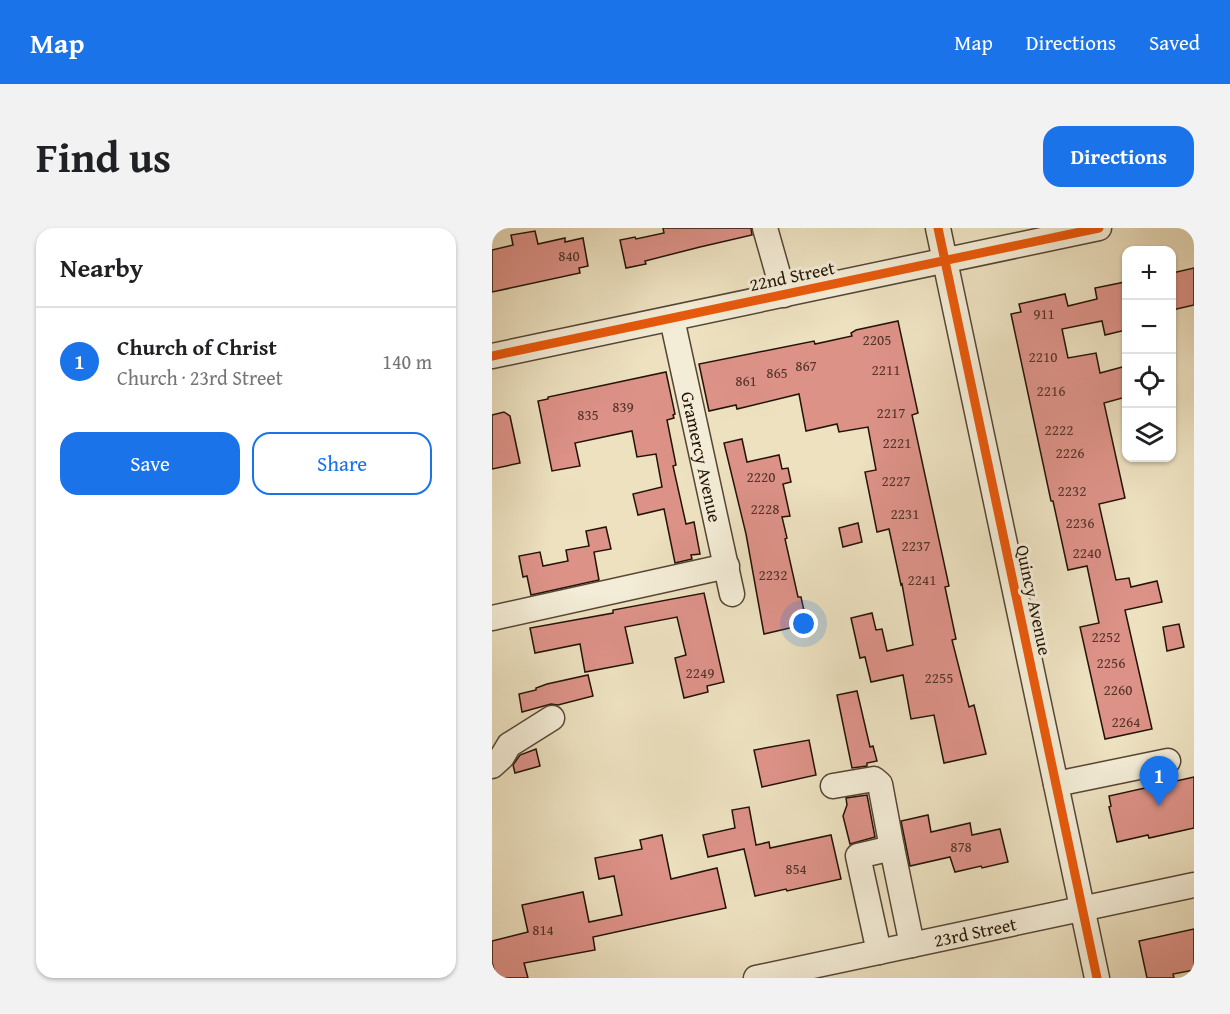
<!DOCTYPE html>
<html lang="en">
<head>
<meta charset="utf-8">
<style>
	:root { --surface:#fff; --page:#f2f2f2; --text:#202124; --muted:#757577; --line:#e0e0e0; --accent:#1a73e8 }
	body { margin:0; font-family:"Gentium Book Plus",serif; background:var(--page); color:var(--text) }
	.controls { position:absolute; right:18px; top:18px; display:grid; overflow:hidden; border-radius:12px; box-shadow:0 2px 4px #0004 }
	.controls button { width:54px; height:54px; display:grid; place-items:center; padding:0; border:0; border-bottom:2px solid var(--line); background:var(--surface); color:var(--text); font:30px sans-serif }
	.you { position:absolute; left:312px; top:396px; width:21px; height:21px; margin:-15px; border:4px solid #fff; border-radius:50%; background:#1a73e8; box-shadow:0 0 0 9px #1a73e833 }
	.badge { display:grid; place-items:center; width:39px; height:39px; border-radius:50%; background:var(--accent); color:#fff; font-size:20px; font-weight:700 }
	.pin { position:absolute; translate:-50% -50px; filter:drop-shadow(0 2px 3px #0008) }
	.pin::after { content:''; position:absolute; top:32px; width:21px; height:18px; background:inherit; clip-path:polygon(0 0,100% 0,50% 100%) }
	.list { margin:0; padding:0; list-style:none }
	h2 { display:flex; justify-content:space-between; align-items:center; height:78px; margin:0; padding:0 24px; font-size:26px }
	h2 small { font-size:20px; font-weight:400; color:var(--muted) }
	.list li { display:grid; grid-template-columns:39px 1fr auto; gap:18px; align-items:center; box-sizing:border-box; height:108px; padding:0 24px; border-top:2px solid var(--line) }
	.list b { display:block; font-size:22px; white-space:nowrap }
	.list p { margin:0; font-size:20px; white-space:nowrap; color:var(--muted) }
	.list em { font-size:20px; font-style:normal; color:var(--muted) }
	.actions { display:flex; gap:12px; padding:18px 24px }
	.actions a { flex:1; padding:14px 0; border:2px solid var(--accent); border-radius:18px; text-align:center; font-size:21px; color:var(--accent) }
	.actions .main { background:var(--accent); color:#fff }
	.icon { flex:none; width:33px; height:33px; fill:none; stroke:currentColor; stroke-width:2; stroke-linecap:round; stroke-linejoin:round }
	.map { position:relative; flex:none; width:702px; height:750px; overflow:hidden; border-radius:18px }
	header { display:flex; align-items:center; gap:36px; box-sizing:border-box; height:84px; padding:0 30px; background:var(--accent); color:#fff }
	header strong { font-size:28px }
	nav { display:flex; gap:33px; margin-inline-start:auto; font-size:21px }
	.intro { display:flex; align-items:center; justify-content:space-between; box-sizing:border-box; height:144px; padding:0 36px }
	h1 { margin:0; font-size:42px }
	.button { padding:15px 27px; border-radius:18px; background:var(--accent); color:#fff; font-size:21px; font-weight:700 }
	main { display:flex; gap:36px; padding:0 36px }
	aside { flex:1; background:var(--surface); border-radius:18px; box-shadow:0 2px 4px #0004 }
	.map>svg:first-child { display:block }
</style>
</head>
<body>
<header>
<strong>Map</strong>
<nav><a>Map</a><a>Directions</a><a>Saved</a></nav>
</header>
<div class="intro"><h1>Find us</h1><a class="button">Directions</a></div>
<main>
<aside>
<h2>Nearby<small></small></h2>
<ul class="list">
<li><span class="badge">1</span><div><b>Church of Christ</b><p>Church · 23rd Street</p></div><em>140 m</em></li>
</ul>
<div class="actions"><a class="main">Save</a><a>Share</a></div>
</aside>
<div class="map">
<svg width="702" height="750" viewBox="0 0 702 750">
	<rect width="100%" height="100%" fill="#ede1c0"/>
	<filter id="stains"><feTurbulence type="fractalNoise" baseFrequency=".00333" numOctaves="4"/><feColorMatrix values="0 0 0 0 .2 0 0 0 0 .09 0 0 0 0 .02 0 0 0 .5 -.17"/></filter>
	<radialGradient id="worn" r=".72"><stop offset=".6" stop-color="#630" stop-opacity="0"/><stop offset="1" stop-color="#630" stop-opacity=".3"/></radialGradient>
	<path fill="#dd9288" stroke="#231307" stroke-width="1.5" d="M171,0H259L260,7L208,19L153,33L154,36L134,40L128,12L143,9L144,11L172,5Z
		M43,3L46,16L73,10V14L91,10L96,38L87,40L88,45L0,64V22L21,17L19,7Z
		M702,40V77L680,82V45Z
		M633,54L634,102L613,107L610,93L570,101L576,130L604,125L608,145L634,138V169L612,175L633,270L607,276L624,352L637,350L639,359L665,353L670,374L633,382L660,501L613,511L588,399L607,395L595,338L576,342L561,273H559L519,86L529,84L527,76L573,66L576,78L605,71L603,60Z
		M406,93L426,185L420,187L457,358L453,359L464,411L460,412L477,479L482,477L494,526L452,535L442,487L419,491L411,447L379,454L373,429L368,430L359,390L380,385L384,402L390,401L395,423L421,417L410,356L409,357L397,301L385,304L373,244L384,242L376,199L347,204L345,196L314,203L307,166L245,181L244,177L217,183L207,136L322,113L323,116L360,108L359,105L364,102Z
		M174,144L183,186L181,187L182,190L175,192L184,237L181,238L194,296L202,294L208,326L199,327L200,331L183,335L172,281L146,287L141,266L170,259L164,226L145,229L140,203L83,215L88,238L60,243L46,173L56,171V169Z
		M12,184L18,188L28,235L0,241V187Z
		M250,211L255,234L287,227L290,241L296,240L299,254L291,256L298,288L290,289L295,310L293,311L306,369H309L315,396L272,406L254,306L232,215Z
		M366,295L370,314L351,319L347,300Z
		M114,299L119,321L102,324L107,352L39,367L35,348L31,349L27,328L48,324L51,338L76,333L74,322L97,318L94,303Z
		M212,365L232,454L215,458L216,464L192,470L183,430L194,427L185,389L133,399L141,435L93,444L88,416L43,425L38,400L121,385V382Z
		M687,396L692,419L675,423L671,399Z
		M96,447L101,468L66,477L59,476L30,484L27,466L44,462V460L55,456Z
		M365,463L378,519L381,518L385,533L375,535V538L360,540L345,467Z
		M317,512L324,547L270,559L262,522Z
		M44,521L48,538L23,545L21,537L28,527Z
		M702,549V600L657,610L656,607L625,614L617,579L619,578L617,568Z
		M375,567L383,609L358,616L351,588L355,577L354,570Z
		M257,579L264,617L277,614L278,620L339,607L349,651L295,663L294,661L263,668L252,621L216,629L211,607L243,600L240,582Z
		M436,587L439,604L478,595L480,607L508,601L516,634L490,640L489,638L463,644L458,629L418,638L409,593Z
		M170,607L179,651L225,640L234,680L101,709L103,722L32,735L36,750H4L0,734V713L36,704L30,677L91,664L97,694L130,687L122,648L107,651L103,630L150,621L148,612Z
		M702,701V742L681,746L682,750H655L647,713Z"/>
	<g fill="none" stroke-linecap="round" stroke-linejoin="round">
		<g stroke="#564635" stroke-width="27">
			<g id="minor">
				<path d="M273,0L292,67"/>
				<path d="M446,0L605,750"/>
				<path id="s1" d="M180,91L240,366"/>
				<path d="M0,128L607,0"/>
				<path d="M0,390L235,338"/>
				<path d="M0,538L10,529L17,517L60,490"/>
				<path d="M564,556L676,533"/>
				<path d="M341,558L382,551L388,556L400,620"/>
				<path d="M387,724L366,628L400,620L420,717"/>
				<path id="s2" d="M264,750L702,657"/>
			</g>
		</g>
		<use href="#minor" stroke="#f3ecd6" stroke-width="24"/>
		<g stroke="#f3ecd6" stroke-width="13">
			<path id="cycleway" d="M446,0L605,750
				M0,128L607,0"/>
		</g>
		<use href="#cycleway" stroke="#e8590c" stroke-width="9"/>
	</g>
	<g text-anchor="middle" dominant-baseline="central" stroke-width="6" stroke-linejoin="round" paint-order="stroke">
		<g font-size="15" fill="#523327">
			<text x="77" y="27">840</text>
			<text x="552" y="85">911</text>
			<text x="385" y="111">2205</text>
			<text x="551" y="128">2210</text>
			<text x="314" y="137">867</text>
			<text x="394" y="141">2211</text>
			<text x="285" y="144">865</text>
			<text x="254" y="152">861</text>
			<text x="559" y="162">2216</text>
			<text x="131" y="178">839</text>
			<text x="399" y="184">2217</text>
			<text x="96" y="186">835</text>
			<text x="567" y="201">2222</text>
			<text x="405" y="214">2221</text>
			<text x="578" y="224">2226</text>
			<text x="269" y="248">2220</text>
			<text x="404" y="252">2227</text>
			<text x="580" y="262">2232</text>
			<text x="273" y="280">2228</text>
			<text x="413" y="285">2231</text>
			<text x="588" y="294">2236</text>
			<text x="424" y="317">2237</text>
			<text x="595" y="324">2240</text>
			<text x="281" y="346">2232</text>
			<text x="430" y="351">2241</text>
			<text x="614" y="408">2252</text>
			<text x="619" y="434">2256</text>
			<text x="208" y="444">2249</text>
			<text x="447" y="449">2255</text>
			<text x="626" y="461">2260</text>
			<text x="634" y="493">2264</text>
			<text x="469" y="618">878</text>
			<text x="304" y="640">854</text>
			<text x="51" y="701">814</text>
		</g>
		<g font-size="18" fill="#231307" stroke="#f3ecd6">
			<text transform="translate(300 48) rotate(-12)">22nd Street</text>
			<text stroke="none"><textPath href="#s1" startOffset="141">Gramercy Avenue</textPath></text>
			<text transform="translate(542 372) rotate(78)">Quincy Avenue</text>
			<text stroke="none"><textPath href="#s2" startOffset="224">23rd Street</textPath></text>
		</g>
	</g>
	<rect width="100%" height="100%" filter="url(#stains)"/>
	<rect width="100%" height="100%" fill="url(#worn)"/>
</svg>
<div class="controls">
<button>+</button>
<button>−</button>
<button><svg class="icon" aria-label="locate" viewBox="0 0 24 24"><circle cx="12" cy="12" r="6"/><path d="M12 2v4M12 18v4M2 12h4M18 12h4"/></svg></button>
<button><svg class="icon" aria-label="layers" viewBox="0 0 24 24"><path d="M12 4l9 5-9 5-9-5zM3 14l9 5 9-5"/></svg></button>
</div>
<div class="you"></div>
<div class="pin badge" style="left:667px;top:578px">1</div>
</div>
</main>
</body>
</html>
